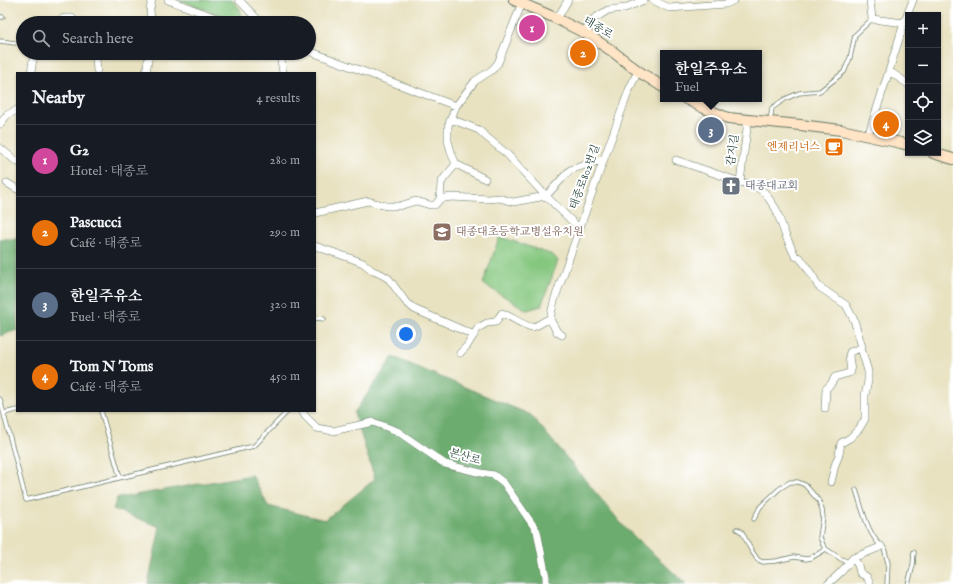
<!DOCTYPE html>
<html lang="en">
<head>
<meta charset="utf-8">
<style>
	:root { --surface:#171b24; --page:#20242c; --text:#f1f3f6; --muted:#9ea1a6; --line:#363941; --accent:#c8321e }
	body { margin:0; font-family:"IM FELL English","Noto Serif KR",serif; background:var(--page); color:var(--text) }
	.controls { position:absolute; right:12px; top:12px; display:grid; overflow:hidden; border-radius:0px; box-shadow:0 1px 3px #0004 }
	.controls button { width:36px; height:36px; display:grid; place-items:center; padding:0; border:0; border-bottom:1px solid var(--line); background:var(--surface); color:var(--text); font:20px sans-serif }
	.you { position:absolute; left:406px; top:334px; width:14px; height:14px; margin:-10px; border:3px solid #fff; border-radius:50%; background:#1a73e8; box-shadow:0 0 0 6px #1a73e833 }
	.badge { display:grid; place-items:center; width:26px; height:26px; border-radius:50%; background:var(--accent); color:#fff; font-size:13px; font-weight:700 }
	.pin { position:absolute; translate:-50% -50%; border:2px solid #fff; box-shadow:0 1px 4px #0006 }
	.popup { position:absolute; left:660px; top:50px; width:102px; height:52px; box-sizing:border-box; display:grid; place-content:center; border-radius:0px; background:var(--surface); filter:drop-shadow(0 1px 3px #0005); font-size:13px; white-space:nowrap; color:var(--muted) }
	.popup b { font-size:15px; color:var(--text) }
	.popup::after { content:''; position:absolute; left:50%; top:100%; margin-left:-8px; border:8px solid transparent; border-top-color:var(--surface) }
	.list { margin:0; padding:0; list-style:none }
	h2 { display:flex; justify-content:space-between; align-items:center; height:52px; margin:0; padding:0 16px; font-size:17px }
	h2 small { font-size:13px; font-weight:400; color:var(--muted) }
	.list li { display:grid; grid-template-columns:26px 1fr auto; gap:12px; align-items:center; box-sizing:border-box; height:72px; padding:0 16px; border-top:1px solid var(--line) }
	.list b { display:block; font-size:15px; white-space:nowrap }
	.list p { margin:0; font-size:13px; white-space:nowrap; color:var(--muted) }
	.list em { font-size:13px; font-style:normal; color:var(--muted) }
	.icon { flex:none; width:22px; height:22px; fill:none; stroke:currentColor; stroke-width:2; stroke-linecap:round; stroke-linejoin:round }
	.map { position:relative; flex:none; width:953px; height:584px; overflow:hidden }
	.search { position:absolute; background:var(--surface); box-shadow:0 1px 3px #0004; left:16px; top:16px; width:300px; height:44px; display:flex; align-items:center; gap:10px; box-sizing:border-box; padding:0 14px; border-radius:22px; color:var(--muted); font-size:15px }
	.panel { position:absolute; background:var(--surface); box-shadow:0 1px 3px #0004; left:16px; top:72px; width:300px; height:340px; border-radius:0px }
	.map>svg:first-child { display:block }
</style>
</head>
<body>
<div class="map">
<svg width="953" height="584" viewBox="0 0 953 584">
	<rect width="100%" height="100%" fill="#fff"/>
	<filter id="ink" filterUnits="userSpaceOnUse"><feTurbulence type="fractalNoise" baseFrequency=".025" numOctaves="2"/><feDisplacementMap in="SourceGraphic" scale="8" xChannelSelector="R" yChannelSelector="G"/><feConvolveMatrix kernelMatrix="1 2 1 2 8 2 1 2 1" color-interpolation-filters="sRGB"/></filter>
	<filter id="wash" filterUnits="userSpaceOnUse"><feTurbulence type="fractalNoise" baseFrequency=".012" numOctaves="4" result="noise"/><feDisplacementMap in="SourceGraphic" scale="16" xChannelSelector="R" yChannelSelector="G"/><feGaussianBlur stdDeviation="0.9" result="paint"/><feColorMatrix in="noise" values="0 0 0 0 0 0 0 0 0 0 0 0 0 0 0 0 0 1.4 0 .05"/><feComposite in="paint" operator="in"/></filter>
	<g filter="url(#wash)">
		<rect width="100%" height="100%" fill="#e8e2c1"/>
		<path fill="#86c780" stroke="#52825a" d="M178,0H232L240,9L241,15L238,20L232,19Z
			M499,238L507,239L553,255L558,261L541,306L527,310L483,284Z"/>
		<path fill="#6cac6e" stroke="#467451" d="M0,239H17V330L0,336Z
			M393,357L531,415L625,528L686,584H148L160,527L113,509L117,498L252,475L268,506L325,520L375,479L354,413Z"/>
	</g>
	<g filter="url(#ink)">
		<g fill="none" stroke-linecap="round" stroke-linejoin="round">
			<g stroke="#657765" stroke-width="5">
				<path id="lane" d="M0,17H3
					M0,41L15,43
					M770,122L772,108L785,99L799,93L820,91L844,72L850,58L855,35L872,19
					M315,318L324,319
					M0,399L26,500L254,446L288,411
					M101,411L120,477
					M4,413L17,410
					M856,490C862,507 868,538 884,548L888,563L887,584
					M754,519L760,507L779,489L790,482H798L805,485L819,501L822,510L823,517L820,537L823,545L826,549L841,559L849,562
					M737,529L742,532L751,550L758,560L763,562L776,561L794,557L806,559L811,558L826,549
					M908,584L913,565L914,552"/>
			</g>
			<g stroke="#657765" stroke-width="8">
				<path id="street" d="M168,0L230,23
					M239,0L261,23
					M653,0L669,8L726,4L734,0
					M870,0L872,19L904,23
					M557,19L568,0
					M61,23L62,19L66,18H72L76,23
					M151,23L150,9L152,0
					M585,33L592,20L608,10L625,8L644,0
					M309,51L456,106
					M93,53L96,59L97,70
					M280,53L283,73
					M31,73L33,59L39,53
					M146,73L149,53
					M908,84L889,71L904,23L913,0
					M451,119L479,130L484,135L507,154L546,196L570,170L604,159
					M0,124L7,115L17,110
					M868,136L889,71
					M0,148L17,162
					M676,160L740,182L753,185L765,193L776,209L785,234L795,256L800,258L804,263L814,278L818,286L846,305L854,320L862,347L861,348L850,352L849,356L851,372L849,373L835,377L831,384L826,389L825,408
					M485,179L456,164L452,155L448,141V126L456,106L475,81L492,70L498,63L522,3
					M740,182L748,121
					M7,183L17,189
					M440,199L441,183L445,177L456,164
					M315,213L368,201L386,206H399L416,201L430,205H435L440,199L451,197L488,199L499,198L513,202L546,196L579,228
					M315,246L353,259L363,263L373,271L381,274L389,279L405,301L414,309L474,335
					M562,335L557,332L550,319L554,301L604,159L629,90L638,71
					M460,353L467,346L478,328L487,323L496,322L499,317L502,313C510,316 526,327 532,327C539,326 544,320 550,319
					M302,411L305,416L317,428L333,431L373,422L397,431L445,464L481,473L494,475L504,483L537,531L546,577V584
					M831,482L835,465L839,455L841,443L850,438L859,429L865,419V395L868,381V371L861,348
					M853,558L858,565L860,573L867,577L870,584
					M828,584L841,572L853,558L878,548L881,546"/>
			</g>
			<g stroke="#657765" stroke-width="12">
				<path id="secondary" d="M514,0L553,17L585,33L612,51L638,71L663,87
					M686,99L704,108L728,118L800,125L841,130L901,143L908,145
					M933,153L953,159"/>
			</g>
			<use href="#lane" stroke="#fff" stroke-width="3.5"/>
			<use href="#street" stroke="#fff" stroke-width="7"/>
			<use href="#secondary" stroke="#ffe4c6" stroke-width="10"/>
		</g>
	</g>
	<defs>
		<g id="cafe-square" transform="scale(1)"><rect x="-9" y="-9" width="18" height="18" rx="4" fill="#e8710a" stroke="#fff"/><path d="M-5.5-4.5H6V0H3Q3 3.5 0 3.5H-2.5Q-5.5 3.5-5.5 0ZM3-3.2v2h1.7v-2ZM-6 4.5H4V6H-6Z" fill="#fff"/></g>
		<g id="church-square" transform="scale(1)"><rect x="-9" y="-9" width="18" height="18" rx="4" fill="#6b7280" stroke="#fff"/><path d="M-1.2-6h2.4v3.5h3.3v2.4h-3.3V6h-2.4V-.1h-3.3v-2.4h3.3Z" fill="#fff"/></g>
		<g id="school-square" transform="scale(1)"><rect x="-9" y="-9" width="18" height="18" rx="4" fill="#8d6e63" stroke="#fff"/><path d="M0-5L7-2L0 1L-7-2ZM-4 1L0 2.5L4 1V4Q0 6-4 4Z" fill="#fff"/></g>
	</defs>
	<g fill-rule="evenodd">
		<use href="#cafe-square" x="834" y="147"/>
		<use href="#church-square" x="731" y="186"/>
		<use href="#school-square" x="442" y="232"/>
	</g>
	<g text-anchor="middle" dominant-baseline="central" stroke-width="4" stroke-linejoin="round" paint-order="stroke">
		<g font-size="11" fill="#1f3d34" stroke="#fff">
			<text transform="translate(598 28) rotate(31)">태종로</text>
			<text transform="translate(733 150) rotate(-82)">감지길</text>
			<text transform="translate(585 177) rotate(-70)">태종로802번길</text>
			<text transform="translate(465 457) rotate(16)">본산로</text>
		</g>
		<g font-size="11" fill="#c56008" stroke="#fff" text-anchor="end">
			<text x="820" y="147">엔제리너스</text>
		</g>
		<g font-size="11" fill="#5b616d" stroke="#fff" text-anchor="start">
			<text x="745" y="186">태종대교회</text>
		</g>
		<g font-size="11" fill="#785e54" stroke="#fff" text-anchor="start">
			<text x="456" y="232">태종대초등학교병설유치원</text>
		</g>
	</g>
</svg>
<div class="controls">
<button>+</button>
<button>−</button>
<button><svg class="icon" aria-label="locate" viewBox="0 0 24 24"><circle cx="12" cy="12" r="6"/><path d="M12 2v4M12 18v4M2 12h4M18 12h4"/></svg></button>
<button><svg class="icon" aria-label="layers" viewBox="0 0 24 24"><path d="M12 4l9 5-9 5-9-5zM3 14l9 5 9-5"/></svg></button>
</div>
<div class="you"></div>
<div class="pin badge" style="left:532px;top:28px;background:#d1479c">1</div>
<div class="pin badge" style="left:583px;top:53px;background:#e8710a">2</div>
<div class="pin badge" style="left:711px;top:130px;background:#5c6f8a">3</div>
<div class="popup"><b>한일주유소</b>Fuel</div>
<div class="pin badge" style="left:886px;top:124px;background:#e8710a">4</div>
<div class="search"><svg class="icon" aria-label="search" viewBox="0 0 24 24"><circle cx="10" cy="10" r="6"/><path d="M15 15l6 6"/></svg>Search here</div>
<section class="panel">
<h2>Nearby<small>4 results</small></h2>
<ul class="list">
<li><span class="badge" style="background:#d1479c">1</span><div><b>G2</b><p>Hotel · 태종로</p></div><em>280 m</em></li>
<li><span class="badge" style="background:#e8710a">2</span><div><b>Pascucci</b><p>Café · 태종로</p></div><em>290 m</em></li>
<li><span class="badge" style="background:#5c6f8a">3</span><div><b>한일주유소</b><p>Fuel · 태종로</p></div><em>320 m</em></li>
<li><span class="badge" style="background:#e8710a">4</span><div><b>Tom N Toms</b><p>Café · 태종로</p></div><em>450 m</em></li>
</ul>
</section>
</div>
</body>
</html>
